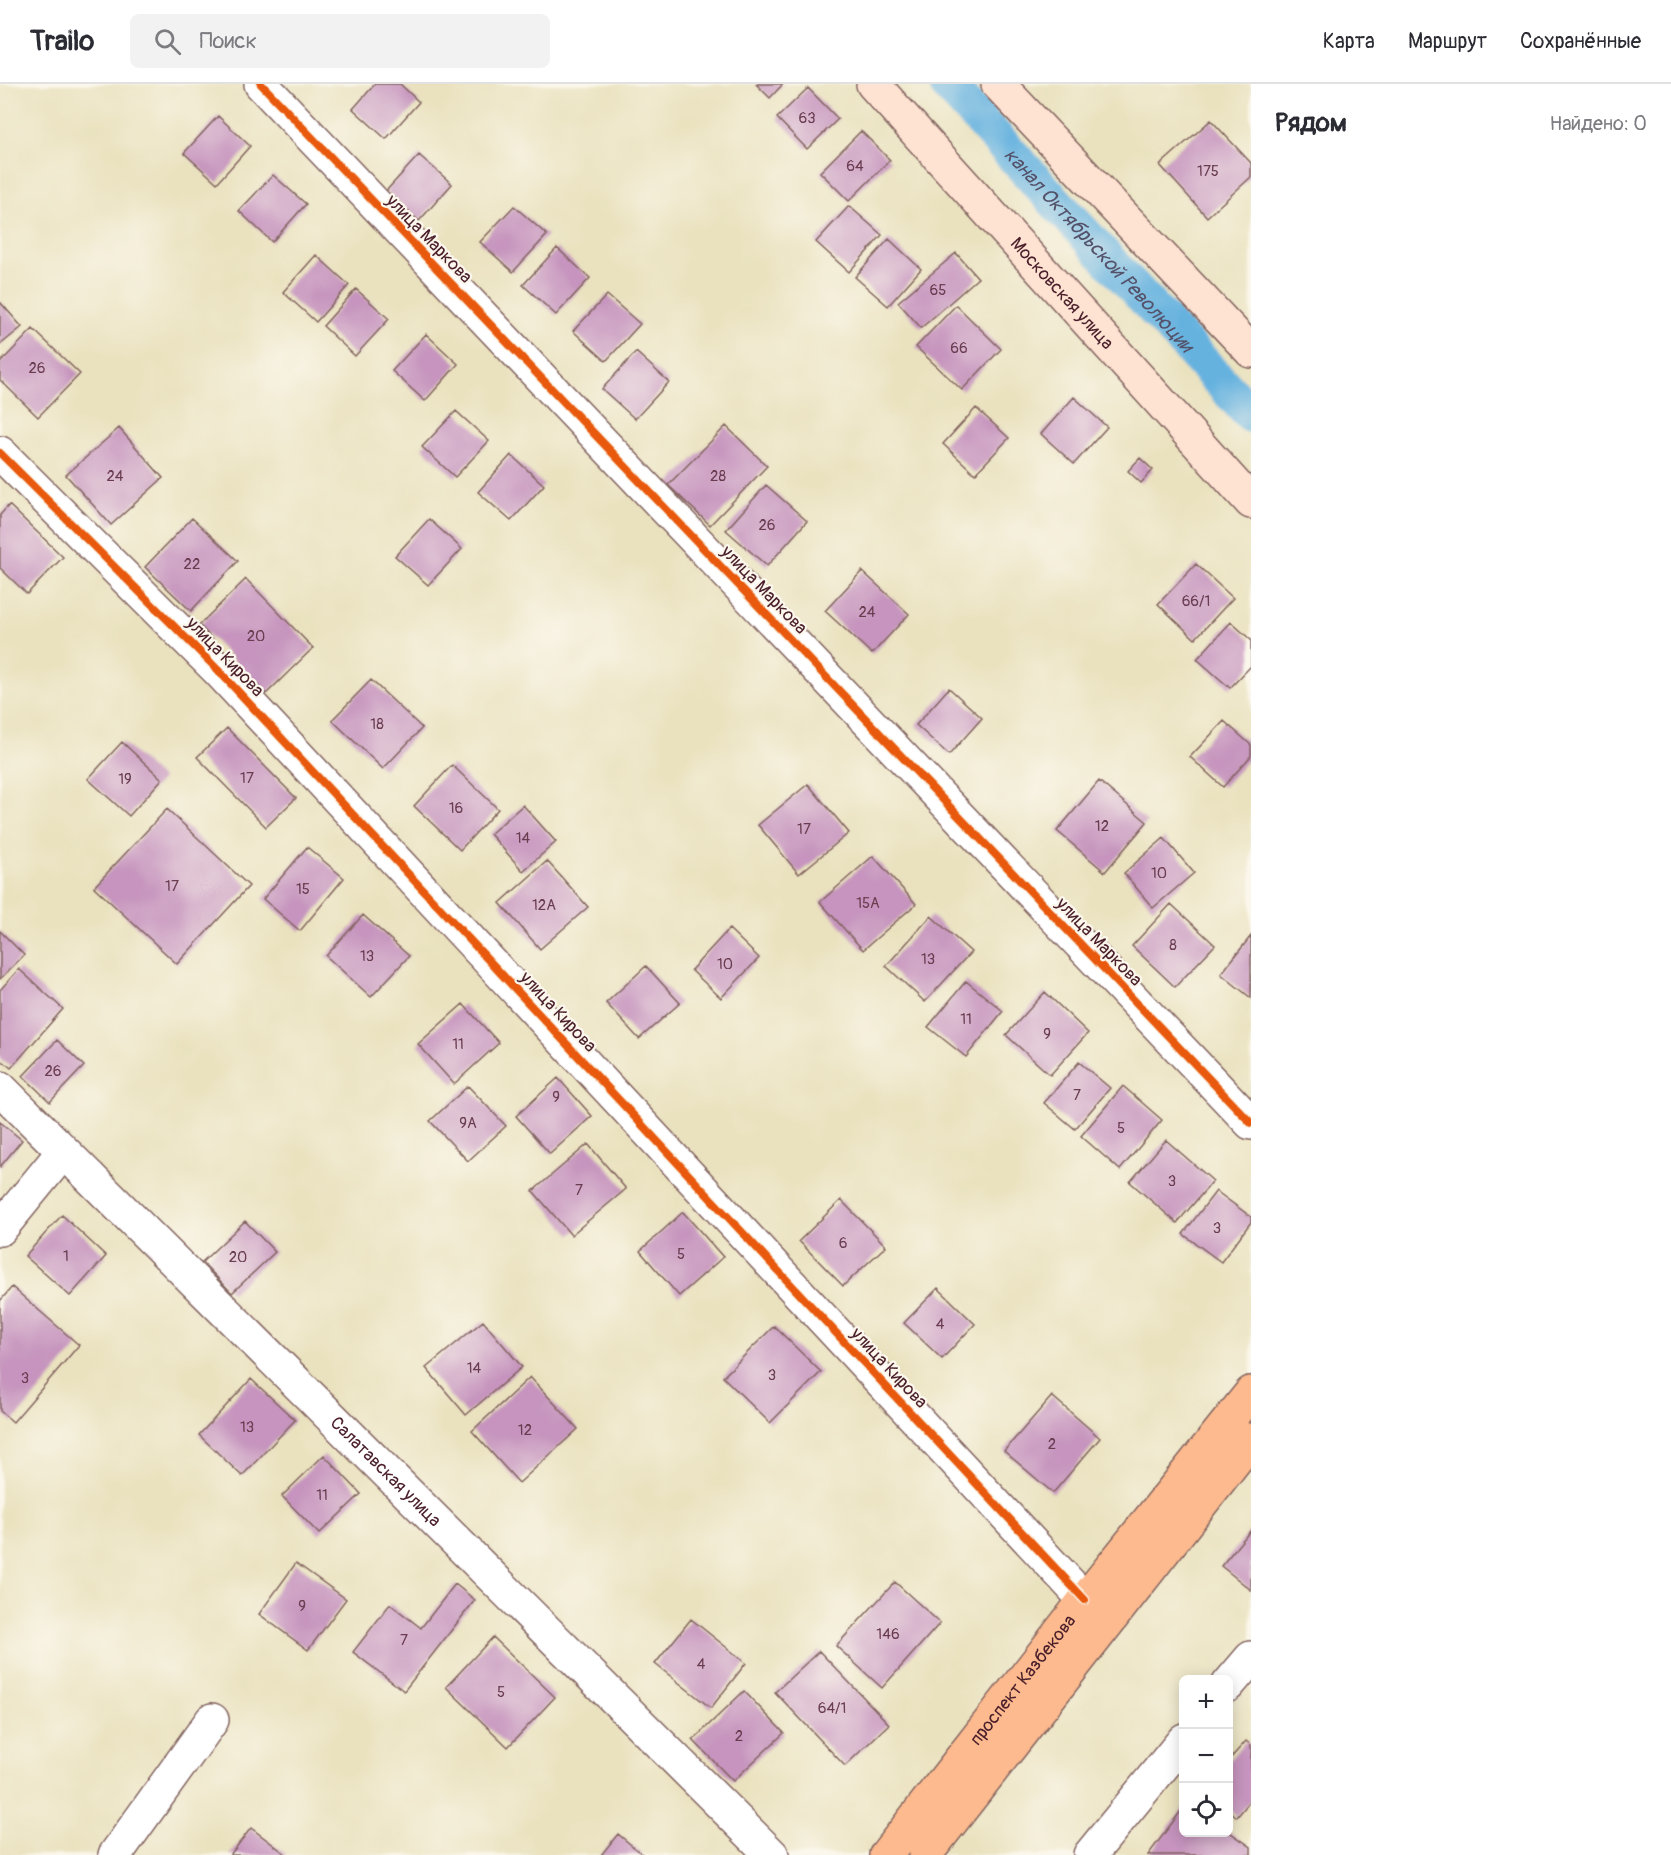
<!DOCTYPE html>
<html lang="ru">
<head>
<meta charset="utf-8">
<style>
	:root { --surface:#fff; --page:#f2f2f3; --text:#2b2b33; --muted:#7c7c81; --line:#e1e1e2 }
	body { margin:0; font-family:Pangolin,sans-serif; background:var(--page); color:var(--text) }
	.controls { position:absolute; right:18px; bottom:18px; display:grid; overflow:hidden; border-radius:9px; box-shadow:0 3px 15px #0003 }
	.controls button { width:54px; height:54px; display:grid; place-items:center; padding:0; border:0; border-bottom:2px solid var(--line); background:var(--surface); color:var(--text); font:30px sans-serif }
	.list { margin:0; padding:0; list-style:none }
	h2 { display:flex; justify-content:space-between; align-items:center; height:78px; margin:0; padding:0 24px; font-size:26px }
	h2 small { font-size:20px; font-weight:400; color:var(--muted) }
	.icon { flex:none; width:33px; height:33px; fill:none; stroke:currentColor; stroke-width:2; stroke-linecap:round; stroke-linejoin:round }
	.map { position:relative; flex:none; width:1251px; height:1771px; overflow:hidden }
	header { display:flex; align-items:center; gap:36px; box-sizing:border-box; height:84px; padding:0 30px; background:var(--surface); border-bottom:2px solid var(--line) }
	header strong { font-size:28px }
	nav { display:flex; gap:33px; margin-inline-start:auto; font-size:21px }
	.search { width:420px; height:54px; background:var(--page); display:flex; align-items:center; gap:15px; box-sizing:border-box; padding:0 21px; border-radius:9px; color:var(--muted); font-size:22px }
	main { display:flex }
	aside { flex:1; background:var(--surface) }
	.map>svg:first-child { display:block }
</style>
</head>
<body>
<header>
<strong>Trailo</strong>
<div class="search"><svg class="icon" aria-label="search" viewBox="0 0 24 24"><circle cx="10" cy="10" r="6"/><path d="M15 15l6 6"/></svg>Поиск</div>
<nav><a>Карта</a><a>Маршрут</a><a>Сохранённые</a></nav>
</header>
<main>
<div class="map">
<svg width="1251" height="1771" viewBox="0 0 1251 1771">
	<rect width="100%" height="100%" fill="#fbf7ec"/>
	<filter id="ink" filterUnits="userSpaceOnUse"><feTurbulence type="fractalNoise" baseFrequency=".0167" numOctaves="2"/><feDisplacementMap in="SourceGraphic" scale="12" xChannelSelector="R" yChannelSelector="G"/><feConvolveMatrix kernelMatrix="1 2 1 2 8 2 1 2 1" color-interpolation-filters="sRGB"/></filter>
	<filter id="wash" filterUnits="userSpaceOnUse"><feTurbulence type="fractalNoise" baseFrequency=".008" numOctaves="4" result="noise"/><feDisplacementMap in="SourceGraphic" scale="24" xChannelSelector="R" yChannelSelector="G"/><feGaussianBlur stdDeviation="1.35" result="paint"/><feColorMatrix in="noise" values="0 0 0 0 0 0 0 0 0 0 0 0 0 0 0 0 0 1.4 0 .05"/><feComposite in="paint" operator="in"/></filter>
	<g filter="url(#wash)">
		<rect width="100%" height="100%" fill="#eae2bf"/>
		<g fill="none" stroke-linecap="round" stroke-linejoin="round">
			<path stroke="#66b2df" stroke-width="36" id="s1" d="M947,0L1251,331"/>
		</g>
		<g id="blocks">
			<path fill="#c694be" d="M375,0H400L419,18L386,55L353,25Z
				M756,0H783L770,14Z
				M808,4L838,35L807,65L777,34Z
				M218,32L250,62L217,99L184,69Z
				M1211,36L1251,79V93L1207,133L1160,81Z
				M861,47L890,76L849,117L820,88Z
				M419,71L452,100L419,137L386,107Z
				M273,91L306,120L272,158L239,127Z
				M514,122L547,151L513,188L480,158Z
				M849,122L882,151L849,188L816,158Z
				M889,155L921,185L888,222L855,193Z
				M557,164L590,194L556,231L523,201Z
				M956,169L978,194L921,244L898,218Z
				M316,171L349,201L316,238L283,208Z
				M356,205L389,235L355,272L323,242Z
				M607,211L640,240L606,277L573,247Z
				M0,218L22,243L0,261Z
				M956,221L1001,265L962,306L916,263Z
				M33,245L80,290L38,333L0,296V279Z
				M426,250L458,280L425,317L392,287Z
				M636,268L669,298L635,335L602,305Z
				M1074,313L1107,343L1074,380L1041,350Z
				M976,324L1009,354L975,390L943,360Z
				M456,327L489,357L455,393L422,363Z
				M726,342L767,382L710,441L668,401Z
				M119,344L163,394L111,441L66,391Z
				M511,371L544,401L511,437L478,408Z
				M1140,374L1153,386L1141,399L1128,387Z
				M766,401L807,437L767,482L726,446Z
				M9,421L63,473L27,510L0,484V431Z
				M192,434L238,477L191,527L145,483Z
				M429,435L462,465L428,501L395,472Z
				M1196,480L1233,514L1195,555L1158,520Z
				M862,487L909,530L872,570L825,527Z
				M246,495L313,564L266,610L199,541Z
				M1231,538L1251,556V582L1230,604L1197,575Z
				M371,596L422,644L383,685L332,636Z
				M949,604L982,634L949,671L916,641Z
				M1224,637L1251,661V672L1223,703L1190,673Z
				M227,644L296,714L266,743L197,673Z
				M122,658L162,695L129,732L88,695Z
				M452,681L498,725L460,766L414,722Z
				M1099,697L1147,738L1105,788L1057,747Z
				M808,700L849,749L799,790L758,741Z
				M523,721L556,758L523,787L490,750Z
				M167,725L249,802L177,880L94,803Z
				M1164,754L1194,789L1153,824L1124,789Z
				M307,763L344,794L300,847L263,815Z
				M873,772L916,820L863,866L820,818Z
				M547,777L588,823L540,865L500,819Z
				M1171,820L1215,861L1175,903L1132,862Z
				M363,831L409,872L371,913L326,872Z
				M931,832L971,868L925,918L886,882Z
				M729,845L759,874L721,914L691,886Z
				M0,847L24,871L0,895Z
				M1251,852V914L1221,890Z
				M646,882L680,919L639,955L606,919Z
				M19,885L63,925L11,984L0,975V906Z
				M966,897L1003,927L966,973L928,943Z
				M1045,908L1088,949L1050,991L1006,951Z
				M463,920L499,959L454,1000L418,960Z
				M57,956L84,982L50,1018L23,992Z
				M1079,978L1110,1004L1075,1045L1044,1019Z
				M558,994L592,1032L550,1070L516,1032Z
				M468,1002L506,1042L468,1077L430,1037Z
				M1123,1002L1162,1036L1120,1086L1081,1052Z
				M0,1038L22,1056L0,1083Z
				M1166,1056L1213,1097L1177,1139L1130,1098Z
				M588,1060L626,1105L571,1151L533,1107Z
				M1216,1107L1251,1133V1138L1221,1178L1183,1150Z
				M841,1116L886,1162L843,1202L799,1157Z
				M683,1128L723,1173L679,1212L640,1167Z
				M62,1131L106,1172L70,1212L25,1172Z
				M245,1137L275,1168L232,1209L202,1178Z
				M12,1203L79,1261L13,1338L0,1327V1217Z
				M938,1204L975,1240L942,1275L904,1239Z
				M483,1237L522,1283L466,1331L426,1284Z
				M774,1242L821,1288L770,1339L723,1293Z
				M530,1293L578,1345L519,1399L472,1347Z
				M251,1295L295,1336L242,1392L199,1351Z
				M1052,1312L1100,1354L1053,1409L1004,1367Z
				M324,1371L361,1410L319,1450L282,1412Z
				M1251,1446V1506L1221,1482Z
				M296,1479L346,1515L308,1566L259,1530Z
				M895,1498L940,1539L882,1604L836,1562Z
				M455,1500L475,1516L404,1607L353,1568L390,1520L421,1544Z
				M691,1535L746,1579L711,1624L655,1580Z
				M493,1553L555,1613L508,1663L446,1603Z
				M819,1567L889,1640L845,1682L775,1608Z
				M744,1607L784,1649L733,1697L693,1656Z
				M1246,1657L1251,1661V1716L1237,1733L1228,1725V1677Z
				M1184,1723V1748L1228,1747L1251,1763V1771H1148Z
				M251,1744L287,1771H230Z
				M618,1750L643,1771H601Z"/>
		</g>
	</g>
	<g filter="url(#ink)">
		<use href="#blocks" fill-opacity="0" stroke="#82635f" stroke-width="1.5"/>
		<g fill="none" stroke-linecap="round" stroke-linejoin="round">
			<g stroke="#82635f" stroke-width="36">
				<g id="street">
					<path d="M261,0L1251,1039"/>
					<path d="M0,369L218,586L1085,1516"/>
					<path id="s2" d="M0,1004L772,1771"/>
					<path d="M0,1145L63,1068"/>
					<path d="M1228,1601L1251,1574"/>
					<path d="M115,1771L212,1636"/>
					<path d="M1090,1771L1184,1656"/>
				</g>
			</g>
			<g stroke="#82635f" stroke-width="36">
				<g id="secondary">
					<path id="s3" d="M873,0L1251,418"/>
					<path d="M998,0L1251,267"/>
				</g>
			</g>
			<g stroke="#82635f" stroke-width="36">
				<g id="highway">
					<path id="s4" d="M886,1771L1085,1516L1251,1309"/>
					<path d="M925,1771L1251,1356"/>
				</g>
			</g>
			<use href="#street" stroke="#fff" stroke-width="33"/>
			<use href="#secondary" stroke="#fee3d2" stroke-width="33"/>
			<use href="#highway" stroke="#fcba8e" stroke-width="33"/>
			<g stroke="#fbf7ec" stroke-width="11">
				<path id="cycleway" d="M261,0L1251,1039
					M0,369L218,586L1085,1516"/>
			</g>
			<use href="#cycleway" stroke="#e8590c" stroke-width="8"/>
		</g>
	</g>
	<g text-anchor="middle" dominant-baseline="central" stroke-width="4.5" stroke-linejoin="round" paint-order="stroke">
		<g font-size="15" fill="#693c50">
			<text x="807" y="34">63</text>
			<text x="855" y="82">64</text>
			<text x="1208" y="87">175</text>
			<text x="938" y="206">65</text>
			<text x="959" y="264">66</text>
			<text x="37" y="284">26</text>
			<text x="115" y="392">24</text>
			<text x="718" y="392">28</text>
			<text x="767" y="441">26</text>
			<text x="192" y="480">22</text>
			<text x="1196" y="517">66/1</text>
			<text x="867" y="528">24</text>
			<text x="256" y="552">20</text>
			<text x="377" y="640">18</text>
			<text x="247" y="694">17</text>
			<text x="125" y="695">19</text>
			<text x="456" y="724">16</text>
			<text x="1102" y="742">12</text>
			<text x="804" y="745">17</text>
			<text x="523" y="754">14</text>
			<text x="1159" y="789">10</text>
			<text x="172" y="802">17</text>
			<text x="303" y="805">15</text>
			<text x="868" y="819">15А</text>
			<text x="544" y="821">12А</text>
			<text x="1173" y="861">8</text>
			<text x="367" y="872">13</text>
			<text x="928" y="875">13</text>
			<text x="725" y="880">10</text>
			<text x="966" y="935">11</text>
			<text x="1047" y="950">9</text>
			<text x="458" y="960">11</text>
			<text x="53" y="987">26</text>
			<text x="1077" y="1011">7</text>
			<text x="556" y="1013">9</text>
			<text x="468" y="1039">9А</text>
			<text x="1121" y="1044">5</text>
			<text x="1172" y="1097">3</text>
			<text x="579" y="1106">7</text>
			<text x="1217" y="1144">3</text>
			<text x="843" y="1159">6</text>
			<text x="681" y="1170">5</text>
			<text x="66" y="1172">1</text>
			<text x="238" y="1173">20</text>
			<text x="940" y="1240">4</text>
			<text x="474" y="1284">14</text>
			<text x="772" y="1291">3</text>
			<text x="25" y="1294">3</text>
			<text x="247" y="1343">13</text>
			<text x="525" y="1346">12</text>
			<text x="1052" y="1360">2</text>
			<text x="322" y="1411">11</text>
			<text x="302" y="1522">9</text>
			<text x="888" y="1550">146</text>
			<text x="404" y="1556">7</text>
			<text x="701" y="1580">4</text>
			<text x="501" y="1608">5</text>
			<text x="832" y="1624">64/1</text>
			<text x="739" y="1652">2</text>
		</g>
		<g font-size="18" fill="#4a1f2b" stroke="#fbf7ec">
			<text transform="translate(429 155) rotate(46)">улица Маркова</text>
			<text stroke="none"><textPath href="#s3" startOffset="282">Московская улица</textPath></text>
			<text transform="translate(764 506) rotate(46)">улица Маркова</text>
			<text transform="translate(225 573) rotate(46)">улица Кирова</text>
			<text transform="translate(1099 858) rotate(46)">улица Маркова</text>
			<text transform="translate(558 928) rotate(47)">улица Кирова</text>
			<text transform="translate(889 1284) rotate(47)">улица Кирова</text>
			<text stroke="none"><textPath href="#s2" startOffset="544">Салатавская улица</textPath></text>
			<text stroke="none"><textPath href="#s4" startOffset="222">проспект Казбекова</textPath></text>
		</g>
		<g font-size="20" font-style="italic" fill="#54526a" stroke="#fbf7ec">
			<text stroke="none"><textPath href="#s1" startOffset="225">канал Октябрьской Революции</textPath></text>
		</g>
	</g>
</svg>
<div class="controls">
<button>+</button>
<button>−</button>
<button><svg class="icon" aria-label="locate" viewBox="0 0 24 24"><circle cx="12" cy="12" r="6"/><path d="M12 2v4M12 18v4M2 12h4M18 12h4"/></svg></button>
</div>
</div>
<aside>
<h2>Рядом<small>Найдено: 0</small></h2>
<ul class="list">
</ul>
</aside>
</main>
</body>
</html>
